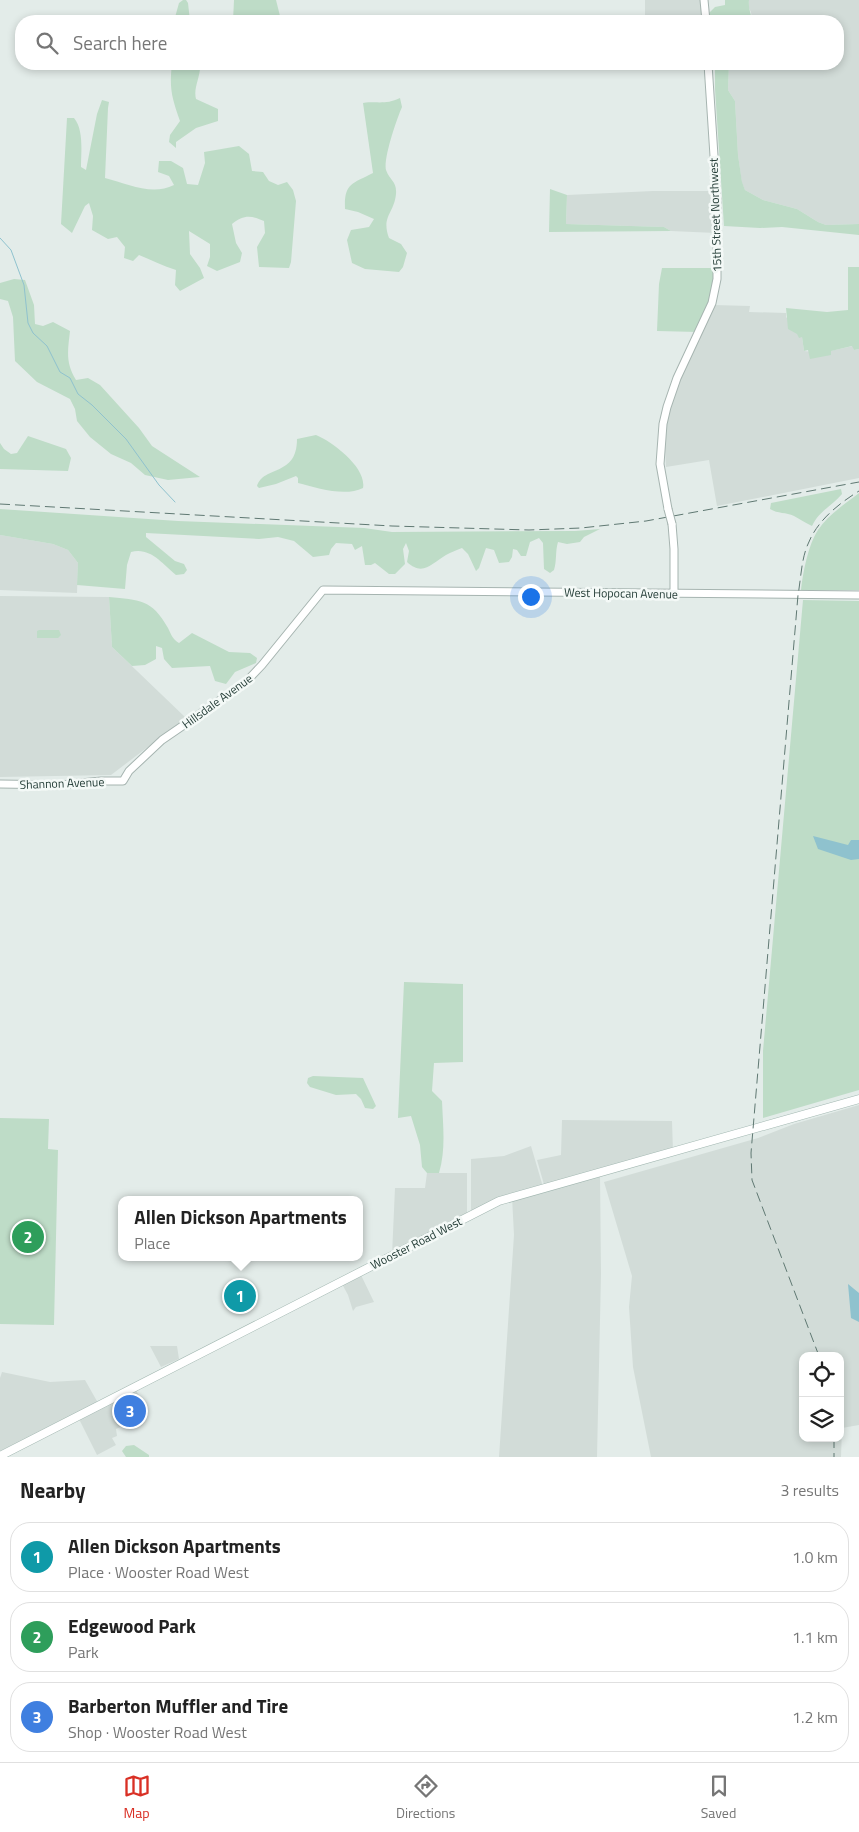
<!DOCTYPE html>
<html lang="en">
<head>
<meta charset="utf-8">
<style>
	:root { --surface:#fff; --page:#f6f6f6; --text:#222; --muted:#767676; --line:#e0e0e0; --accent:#d93025 }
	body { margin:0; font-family:"Titillium Web",sans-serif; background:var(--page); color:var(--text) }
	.controls { position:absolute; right:15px; bottom:15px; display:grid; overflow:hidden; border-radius:10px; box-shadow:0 2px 8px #0003 }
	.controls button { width:45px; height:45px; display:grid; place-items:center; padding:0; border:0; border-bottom:1px solid var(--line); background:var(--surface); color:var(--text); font:25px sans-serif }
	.you { position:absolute; left:530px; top:596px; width:18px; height:18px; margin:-12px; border:4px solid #fff; border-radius:50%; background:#1a73e8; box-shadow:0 0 0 8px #1a73e833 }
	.badge { display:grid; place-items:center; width:32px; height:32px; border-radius:50%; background:var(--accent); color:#fff; font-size:16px; font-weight:700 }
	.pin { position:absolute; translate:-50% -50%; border:2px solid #fff; box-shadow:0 1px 5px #0006 }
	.popup { position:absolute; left:118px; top:1196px; width:245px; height:65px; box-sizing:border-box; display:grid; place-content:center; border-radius:10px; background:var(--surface); filter:drop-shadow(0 1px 4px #0005); font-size:16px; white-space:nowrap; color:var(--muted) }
	.popup b { font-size:19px; color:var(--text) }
	.popup::after { content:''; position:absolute; left:50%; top:100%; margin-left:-10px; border:10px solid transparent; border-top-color:var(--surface) }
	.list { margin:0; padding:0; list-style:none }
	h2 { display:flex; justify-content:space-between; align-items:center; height:65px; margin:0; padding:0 20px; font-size:21px }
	h2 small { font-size:16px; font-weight:400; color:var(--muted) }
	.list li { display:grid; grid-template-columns:32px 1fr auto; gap:15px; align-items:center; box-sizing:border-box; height:70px; margin:0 10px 10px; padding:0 10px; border:1px solid var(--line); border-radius:20px }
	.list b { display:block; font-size:19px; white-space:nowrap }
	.list p { margin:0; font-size:16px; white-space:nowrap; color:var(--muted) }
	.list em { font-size:16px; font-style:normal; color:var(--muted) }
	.icon { flex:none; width:28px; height:28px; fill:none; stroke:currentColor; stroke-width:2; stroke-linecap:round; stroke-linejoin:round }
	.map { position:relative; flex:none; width:859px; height:1457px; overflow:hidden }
	.search { position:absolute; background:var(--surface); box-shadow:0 2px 8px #0003; left:15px; right:15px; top:15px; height:55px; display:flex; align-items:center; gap:12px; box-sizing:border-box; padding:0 18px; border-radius:20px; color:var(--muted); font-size:19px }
	.sheet { height:305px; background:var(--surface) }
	nav { display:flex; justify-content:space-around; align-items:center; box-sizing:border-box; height:70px; border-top:1px solid var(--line); background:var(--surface); font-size:14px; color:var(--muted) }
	nav a { display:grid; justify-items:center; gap:2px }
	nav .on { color:var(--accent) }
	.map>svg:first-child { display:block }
</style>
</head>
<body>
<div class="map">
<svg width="859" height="1457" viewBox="0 0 859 1457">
	<rect width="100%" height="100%" fill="#e3ece9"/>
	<path fill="#d2dcd8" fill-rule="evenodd" d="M645,0H703L704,21H645Z
		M749,0H859V224L826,225L818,222L797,209L763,200L745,190L742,183L738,155L735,101L728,90L729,64H838V21H752L751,12L748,6Z
		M653,191H714L716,233L671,231L664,227L566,224L567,195Z
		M714,305L750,306L749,312L786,313V317L802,337L804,351L831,354L830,351L853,346L854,350L859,349V478L717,506L709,460L666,467L664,431L668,413L680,379Z
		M0,535L53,544L68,550L78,563L77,593L0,590Z
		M0,596L109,597L112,647L186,718L111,775L0,777Z
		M859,1105V1425L842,1428L841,1457H651L633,1367L629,1307L632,1276L604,1182L758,1138L794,1124ZM803,1356H840V1438H803Z
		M562,1120L672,1121L673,1152L600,1174L601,1274L597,1457H499L514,1235L512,1197L545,1188L537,1160L561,1155Z
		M531,1146L543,1187L471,1214V1159L504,1156Z
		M427,1173H467V1216L392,1255L395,1188H425Z
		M360,1273L374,1302L356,1307L353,1311L348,1295L341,1282Z
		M150,1346H177L179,1359L161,1367Z
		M2,1372L50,1382L85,1380L98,1403L0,1455V1378Z
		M135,1388L148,1414L116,1429L117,1436L112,1438L116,1445L97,1455L78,1417Z"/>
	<path fill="#bedcc7" d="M183,0H186L188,3L190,21H174L179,3Z
		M234,0H276L280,16L290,21H233Z
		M725,0H749C748,8 751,13 752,21H711L709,13L715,7L725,5Z
		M172,64H200C201,77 193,87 196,99L218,109V121L196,128L176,142V148L169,142L170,135L180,121C172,98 169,89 172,64Z
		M715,64H729L728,90L735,101L738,155L742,182L745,190L763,200L797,209L818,222L826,225L859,224V235L782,227L760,228L724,226L715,89Z
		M400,98L402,107C397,118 383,159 386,170C390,181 397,181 396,194C394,214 381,216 389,238L401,244L407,253L403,267L399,272L365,269L352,263L347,240L351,230L369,227L374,219L358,212L345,209C344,183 352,184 373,173L363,103C378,101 386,105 400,98Z
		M102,100L109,102L108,108L105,178C128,184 152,196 174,185L169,176L158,172L159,161H171L183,168L187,184L198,185L205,163L204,152L239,146L249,154L252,171L263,172L269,181L278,185L287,182L293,190L296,201L291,262L289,268L259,267L257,247L265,233L264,221C251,215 243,215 232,224L236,243L242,253L240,262L217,271L207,266L210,257V244L189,231L190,254L200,268L204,278L180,291L175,285L176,270C163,266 152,260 139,255L133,261L124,258L125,247L117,237L108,239L92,230L93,216L89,203L85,206L72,233L61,224L67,118H74C84,130 81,152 81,167L86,170L97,114Z
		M550,189L567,195L566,224L664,227L671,231L549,232Z
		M848,267H859V349L854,350L852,346L831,351V355L810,359L808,350L804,351L802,337L799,338L797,334L788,329L786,308L827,312L848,310Z
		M662,268H716L714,293L698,332L657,331L659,284Z
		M14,279L25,280L34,305L35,324L43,326L53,322L70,331C68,350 65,362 76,380L88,378L100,385L139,428L152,446L200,477L168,480L145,475L131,463L111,454L90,437L77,421L75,409L70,399L37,382L15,361L13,317L8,301L0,299V283Z
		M316,435C333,442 367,468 363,488C345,497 317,488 298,483V478L296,476L276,484L259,488L257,486C264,465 297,477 297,439Z
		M28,436L66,449L71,458L68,471L0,469V443L4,449L11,454L17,453Z
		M841,489L842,494C832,506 819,511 812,526C805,523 800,519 794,516C786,512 778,514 770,509L771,503Z
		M859,493V590H801C803,573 808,545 818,530C828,515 845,504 859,493Z
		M0,509L178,521L364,528L392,532L575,531L600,529L584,537L580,542L567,544L558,542C555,552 557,561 554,570L550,573L544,569L543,543L539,538L530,542L526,556H521L517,550L513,549L512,557L509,562L499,563L494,550L486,548L479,568L476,571L468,554L462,548C457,550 451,552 446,555C432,563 423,577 407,562L409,551L406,543L403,549L405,564L395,574H389L375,563L371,565H365L362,546L355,550L352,544L336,543L331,549L329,555L313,557L294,541L278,537L259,539L146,533V537L175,561L184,564L187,570L184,574L176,575C162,564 151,547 131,552L127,565L125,589L77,585L78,563L68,550L53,544L0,535Z
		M109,597C139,600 152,599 168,628C171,634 172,639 179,643L192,633L229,652L250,653L257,658L256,663L235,672L226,684L215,681L210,666L172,668L164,659L162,648L156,646V659L145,665L132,666L112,647Z
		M803,600L859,601V1090L763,1118V1051Z
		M39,630H59L61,635L58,638H37V631Z
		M404,982L463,984V1062L434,1063L432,1091L442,1101C443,1126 446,1149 439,1173H427L422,1167L420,1145L411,1116L398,1118Z
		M313,1076L363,1078L376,1106L373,1109L365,1108L361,1099L356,1094L336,1095L310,1087L307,1083L308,1078Z
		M0,1118L49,1119L48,1149L58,1150L54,1325L0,1324Z
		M134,1445L149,1455V1457H126L122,1451L126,1446Z"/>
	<path fill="#8fc2ce" d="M813,836L848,845L851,840H859V859L851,860L818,849Z
		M848,1284L859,1293V1322L851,1318Z"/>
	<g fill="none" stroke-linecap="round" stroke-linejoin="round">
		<path stroke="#8fc2ce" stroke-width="1" d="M0,238L11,250L24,285L28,323L33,333L47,346L60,372L70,378L78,394L92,405L126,439L159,485L175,502"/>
		<g stroke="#a6b4b0" stroke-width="9">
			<path id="tertiary" d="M704,0L706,21
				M668,509L660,464L663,424L667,407L677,378L712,303L717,279V202L708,64
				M672,524L674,549V593
				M0,784L61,785L101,781H123L129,771L162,740L245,683L262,665L323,590L859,595"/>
		</g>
		<g stroke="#a2b7b1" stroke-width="9">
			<path id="secondary" d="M0,1456L499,1201L859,1099"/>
		</g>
		<use href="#tertiary" stroke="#fff" stroke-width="7"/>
		<use href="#secondary" stroke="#fff" stroke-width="8"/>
		<path stroke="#5f7872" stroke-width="1" stroke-dasharray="10 5" stroke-linecap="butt" d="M0,504L392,526L529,530L581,528L646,521L859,482
			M819,1356L752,1180L751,1153L798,595C801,579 801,560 808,544C817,521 838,504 859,491
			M834,1438V1457"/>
		<g stroke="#a6b4b0" stroke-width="9" stroke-linecap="butt">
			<path id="tertiary-bridge" d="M668,509L672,524"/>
		</g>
		<use href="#tertiary-bridge" stroke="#fff" stroke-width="7"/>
	</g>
	<g text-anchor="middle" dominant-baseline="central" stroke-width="5" stroke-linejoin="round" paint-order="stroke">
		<g font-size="12" fill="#243d37" stroke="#f4f9f7">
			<text transform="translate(715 215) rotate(-92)">15th Street Northwest</text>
			<text transform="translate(621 593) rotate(1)">West Hopocan Avenue</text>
			<text transform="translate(217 701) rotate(-36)">Hillsdale Avenue</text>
			<text transform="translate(62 783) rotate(-2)">Shannon Avenue</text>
			<text transform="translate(416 1243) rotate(-27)">Wooster Road West</text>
		</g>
	</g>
</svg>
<div class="controls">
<button><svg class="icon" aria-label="locate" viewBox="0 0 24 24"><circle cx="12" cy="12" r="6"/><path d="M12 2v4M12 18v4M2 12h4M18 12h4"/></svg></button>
<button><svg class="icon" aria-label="layers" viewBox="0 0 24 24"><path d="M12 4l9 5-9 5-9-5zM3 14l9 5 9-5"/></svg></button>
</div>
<div class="you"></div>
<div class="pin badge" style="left:240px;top:1296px;background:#0f9aa8">1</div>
<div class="popup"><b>Allen Dickson Apartments</b>Place</div>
<div class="pin badge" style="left:28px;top:1237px;background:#2e9e5b">2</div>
<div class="pin badge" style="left:130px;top:1411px;background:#3f7fe0">3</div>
<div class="search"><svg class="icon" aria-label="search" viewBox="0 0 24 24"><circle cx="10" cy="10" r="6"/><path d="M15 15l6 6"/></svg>Search here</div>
</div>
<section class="sheet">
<h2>Nearby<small>3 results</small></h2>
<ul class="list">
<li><span class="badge" style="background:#0f9aa8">1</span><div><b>Allen Dickson Apartments</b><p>Place · Wooster Road West</p></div><em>1.0 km</em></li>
<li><span class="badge" style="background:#2e9e5b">2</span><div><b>Edgewood Park</b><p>Park</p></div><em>1.1 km</em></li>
<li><span class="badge" style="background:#3f7fe0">3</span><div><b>Barberton Muffler and Tire</b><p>Shop · Wooster Road West</p></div><em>1.2 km</em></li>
</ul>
</section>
<nav>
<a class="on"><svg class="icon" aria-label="map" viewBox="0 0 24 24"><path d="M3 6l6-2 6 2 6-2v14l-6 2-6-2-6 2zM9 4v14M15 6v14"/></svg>Map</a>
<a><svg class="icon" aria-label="directions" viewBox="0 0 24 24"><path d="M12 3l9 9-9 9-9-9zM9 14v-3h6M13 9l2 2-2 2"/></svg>Directions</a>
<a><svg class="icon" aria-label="saved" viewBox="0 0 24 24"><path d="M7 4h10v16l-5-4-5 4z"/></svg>Saved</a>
</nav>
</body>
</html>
